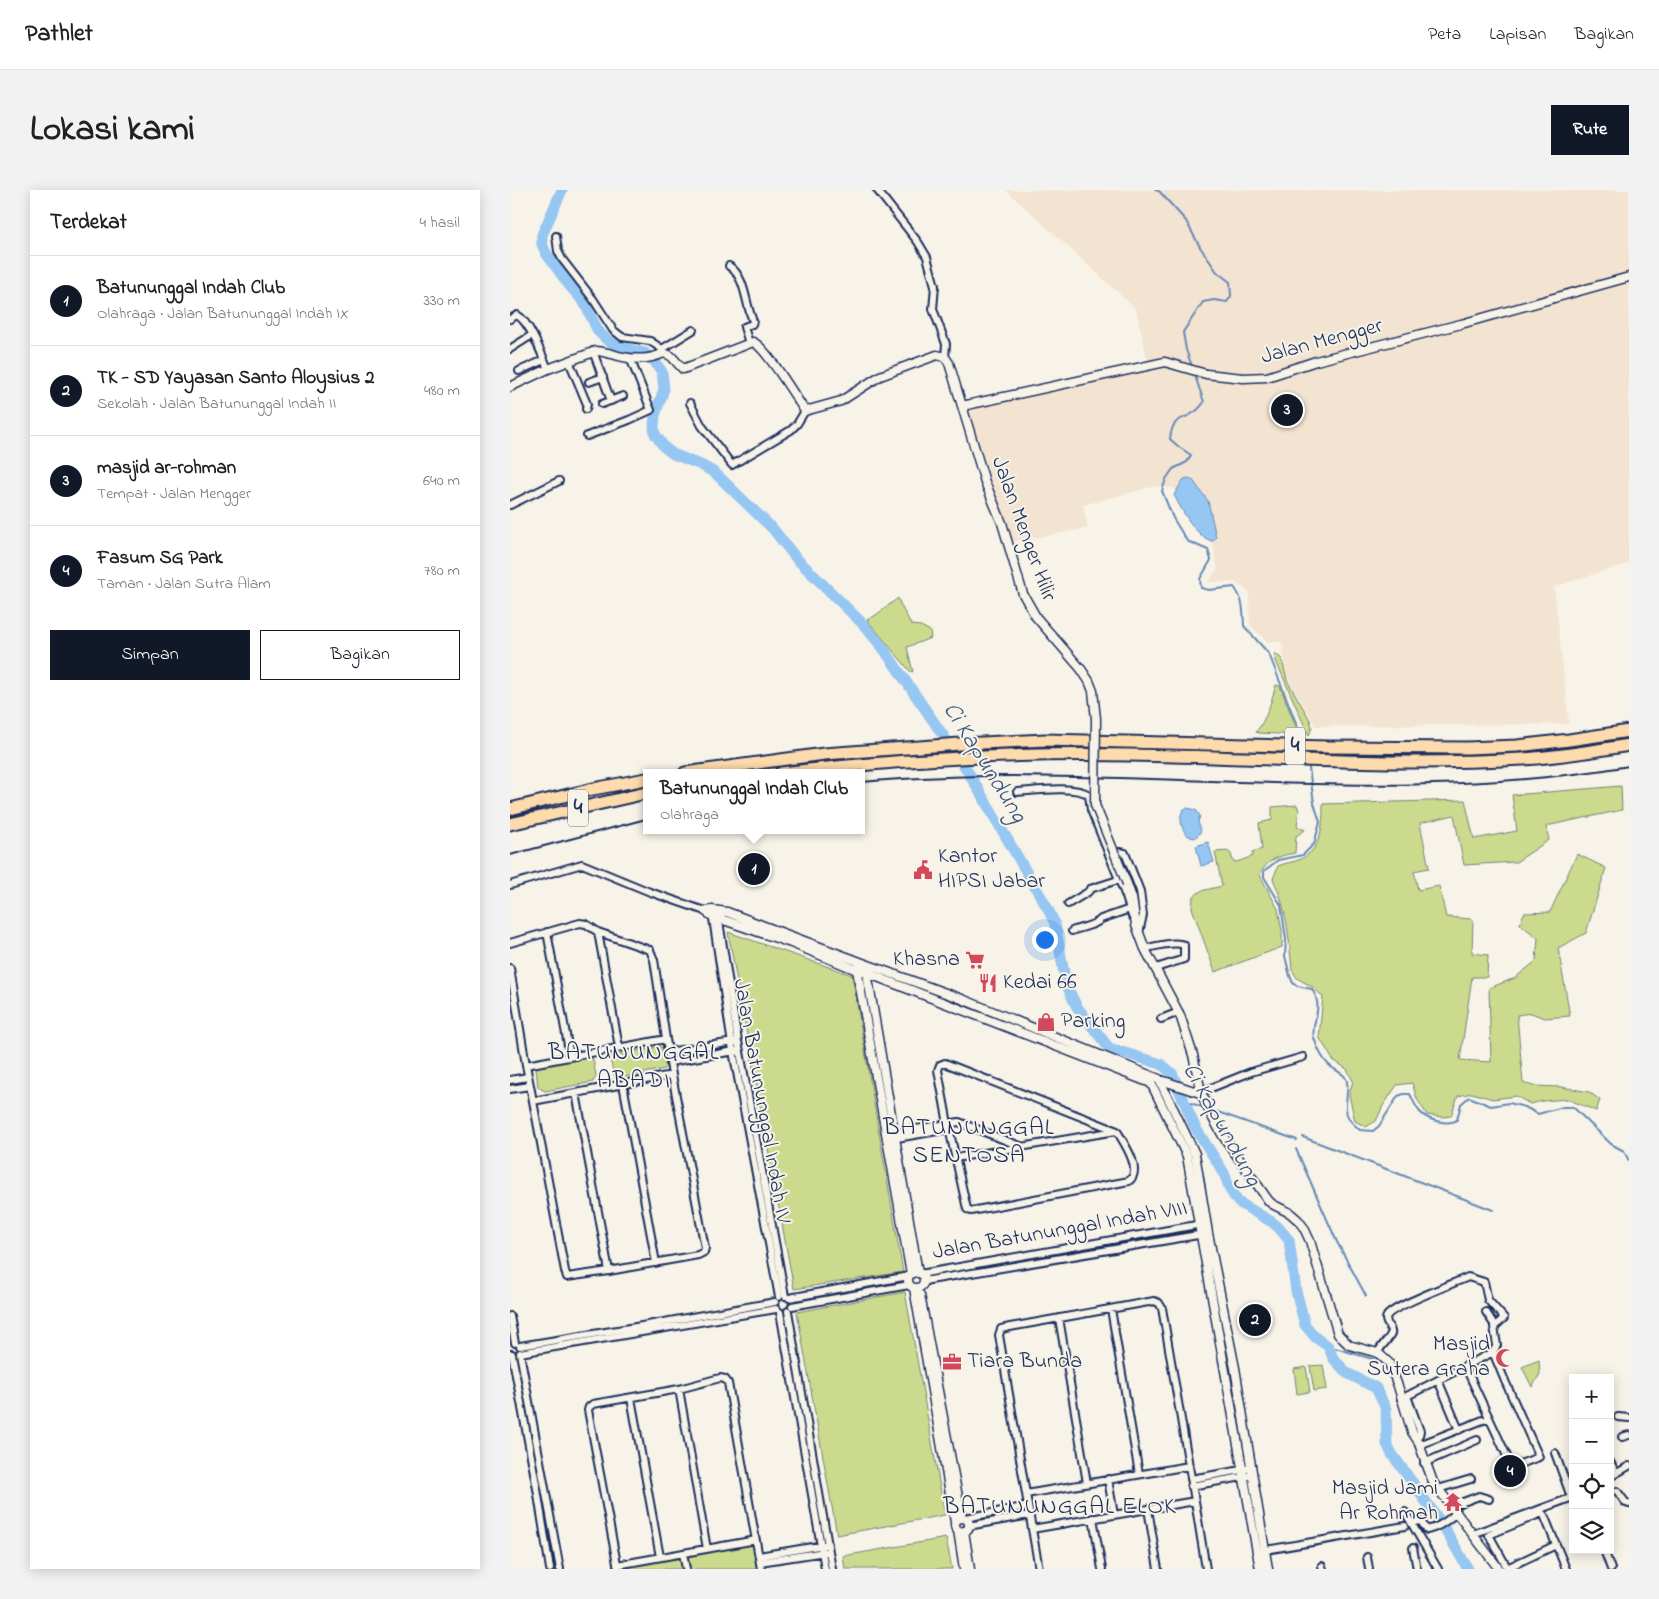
<!DOCTYPE html>
<html lang="id">
<head>
<meta charset="utf-8">
<style>
	:root { --surface:#fff; --page:#f2f2f2; --text:#202124; --muted:#757577; --line:#e0e0e0; --accent:#111827 }
	body { margin:0; font-family:"Indie Flower",sans-serif; background:var(--page); color:var(--text) }
	.controls { position:absolute; right:15px; bottom:15px; display:grid; overflow:hidden; border-radius:0px; box-shadow:0 2px 12px #0003 }
	.controls button { width:45px; height:45px; display:grid; place-items:center; padding:0; border:0; border-bottom:1px solid var(--line); background:var(--surface); color:var(--text); font:25px sans-serif }
	.you { position:absolute; left:534px; top:749px; width:18px; height:18px; margin:-12px; border:4px solid #fff; border-radius:50%; background:#1a73e8; box-shadow:0 0 0 8px #1a73e833 }
	.badge { display:grid; place-items:center; width:32px; height:32px; border-radius:50%; background:var(--accent); color:#fff; font-size:16px; font-weight:700 }
	.pin { position:absolute; translate:-50% -50%; border:2px solid #fff; box-shadow:0 1px 5px #0006 }
	.popup { position:absolute; left:133px; top:579px; width:222px; height:65px; box-sizing:border-box; display:grid; place-content:center; border-radius:0px; background:var(--surface); filter:drop-shadow(0 1px 4px #0005); font-size:16px; white-space:nowrap; color:var(--muted) }
	.popup b { font-size:19px; color:var(--text) }
	.popup::after { content:''; position:absolute; left:50%; top:100%; margin-left:-10px; border:10px solid transparent; border-top-color:var(--surface) }
	.list { margin:0; padding:0; list-style:none }
	h2 { display:flex; justify-content:space-between; align-items:center; height:65px; margin:0; padding:0 20px; font-size:21px }
	h2 small { font-size:16px; font-weight:400; color:var(--muted) }
	.list li { display:grid; grid-template-columns:32px 1fr auto; gap:15px; align-items:center; box-sizing:border-box; height:90px; padding:0 20px; border-top:1px solid var(--line) }
	.list b { display:block; font-size:19px; white-space:nowrap }
	.list p { margin:0; font-size:16px; white-space:nowrap; color:var(--muted) }
	.list em { font-size:16px; font-style:normal; color:var(--muted) }
	.actions { display:flex; gap:10px; padding:15px 20px }
	.actions a { flex:1; padding:11px 0; border:1px solid var(--accent); border-radius:0px; text-align:center; font-size:18px; color:var(--accent) }
	.actions .main { background:var(--accent); color:#fff }
	.icon { flex:none; width:28px; height:28px; fill:none; stroke:currentColor; stroke-width:2; stroke-linecap:round; stroke-linejoin:round }
	.map { position:relative; flex:none; width:1119px; height:1379px; overflow:hidden; border-radius:0px }
	header { display:flex; align-items:center; gap:30px; box-sizing:border-box; height:70px; padding:0 25px; background:var(--surface); border-bottom:1px solid var(--line) }
	header strong { font-size:24px }
	nav { display:flex; gap:28px; margin-inline-start:auto; font-size:18px }
	.intro { display:flex; align-items:center; justify-content:space-between; box-sizing:border-box; height:120px; padding:0 30px }
	h1 { margin:0; font-size:35px }
	.button { padding:12px 22px; border-radius:0px; background:var(--accent); color:#fff; font-size:18px; font-weight:700 }
	main { display:flex; gap:30px; padding:0 30px }
	aside { flex:1; background:var(--surface); border-radius:0px; box-shadow:0 2px 12px #0003 }
	.map>svg:first-child { display:block }
</style>
</head>
<body>
<header>
<strong>Pathlet</strong>
<nav><a>Peta</a><a>Lapisan</a><a>Bagikan</a></nav>
</header>
<div class="intro"><h1>Lokasi kami</h1><a class="button">Rute</a></div>
<main>
<aside>
<h2>Terdekat<small>4 hasil</small></h2>
<ul class="list">
<li><span class="badge">1</span><div><b>Batununggal Indah Club</b><p>Olahraga · Jalan Batununggal Indah IX</p></div><em>330 m</em></li>
<li><span class="badge">2</span><div><b>TK - SD Yayasan Santo Aloysius 2</b><p>Sekolah · Jalan Batununggal Indah II</p></div><em>480 m</em></li>
<li><span class="badge">3</span><div><b>masjid ar-rohman</b><p>Tempat · Jalan Mengger</p></div><em>640 m</em></li>
<li><span class="badge">4</span><div><b>Fasum SG Park</b><p>Taman · Jalan Sutra Alam</p></div><em>780 m</em></li>
</ul>
<div class="actions"><a class="main">Simpan</a><a>Bagikan</a></div>
</aside>
<div class="map">
<svg width="1119" height="1379" viewBox="0 0 1119 1379">
	<rect width="100%" height="100%" fill="#f7f3e8"/>
	<filter id="ink" filterUnits="userSpaceOnUse"><feTurbulence type="fractalNoise" baseFrequency=".02" numOctaves="2"/><feDisplacementMap in="SourceGraphic" scale="10" xChannelSelector="R" yChannelSelector="G"/><feConvolveMatrix kernelMatrix="1 2 1 2 8 2 1 2 1" color-interpolation-filters="sRGB"/></filter>
	<g filter="url(#ink)">
		<path fill="#f3e3d1" d="M496,0H1119V373L1044,397L1059,534L806,536L777,487L772,452H758L740,435L739,402L725,392H698L708,379L703,355L681,330L665,298L645,296L573,315L578,338L500,352L457,214L638,172L626,119Z"/>
		<path fill="#ccda8e" stroke="#748476" d="M388,408C391,418 397,425 401,435L411,436L420,441L421,448L397,457L403,482L400,481L357,430L366,425Z
			M765,463L772,469L777,490L800,530L802,537L799,546L766,471Z
			M766,495L770,496L788,542L786,545L749,543L746,542C757,528 761,512 766,495Z
			M1111,596L1112,620L1036,636L1039,650L1006,672L954,675L944,625L910,633L919,678L904,681L908,700L929,696L936,727L963,729L962,763L978,765L977,787H962L950,870L981,872L979,798L1005,788L1026,771L1028,748L1010,734L1014,723L1040,722L1067,664L1096,678L1076,743L1048,758L1060,826L1035,828L1021,823L1007,825L1013,893L1023,896L1052,897L1079,902L1090,910L1086,921L1057,909L1033,911L1020,914L1006,906L983,909L962,903L948,906L941,926L933,927L917,925L907,909L902,893L887,895L873,916L866,931L856,937L845,931L839,905L843,891L837,879L823,870L809,847L813,807L804,798L787,788L782,780C779,749 777,717 763,689L768,676C775,673 784,672 791,669C812,659 813,634 813,614L955,610L964,649L1007,641L1002,605Z
			M787,615L789,620L787,636L795,640L786,646L785,663C769,666 757,669 750,685L768,719L772,741V757L705,782L682,718L683,707L691,701L712,696L705,662L718,661L721,664L723,671L727,672L743,666L742,662L752,659L749,633L762,630V617Z
			M218,742L342,785L393,1082L284,1099Z
			M148,857H152L156,877L154,879L110,888H105L100,870L101,866Z
			M78,867L83,869L86,886L83,892L35,901L28,897L26,879L28,876Z
			M395,1102L435,1325L327,1345L287,1122Z
			M1029,1170L1030,1184L1022,1197L1012,1177Z
			M813,1175L817,1199L804,1201L800,1176Z
			M796,1177L800,1202L787,1204L784,1179Z
			M436,1348L442,1379H335L333,1366Z
			M245,1351L250,1379H108L107,1377Z"/>
		<path fill="#96c6f2" stroke="#658ab7" d="M677,288L682,289L698,311L706,347L703,351C687,349 671,319 664,305L673,290Z
			M678,618L686,620L690,626L688,632L691,640L689,644L685,648C673,647 670,634 671,624L674,619Z
			M698,652L704,672L691,676L686,656Z"/>
		<g fill="none" stroke-linecap="round" stroke-linejoin="round">
			<path stroke="#658ab7" stroke-width="2" d="M645,0L649,1L676,31L690,57L707,82L720,92L721,106L717,112L704,110L693,112L673,142L676,160L682,176
				M684,183L694,212C692,215 689,219 686,221C672,232 663,225 660,249L669,257L681,265L677,272L663,279L656,289L652,301L663,328L677,351L698,360L701,370L690,389L691,398L699,400L724,397C734,410 733,421 734,436L759,464L792,548
				M799,578L804,613L810,632L804,654L793,665L768,670L754,681V687L771,715L776,749L775,766L780,786L783,793L787,796L802,799C815,820 800,832 804,848C807,857 812,869 819,875C824,880 831,882 835,887C842,897 831,916 839,929C842,933 847,937 850,940L863,941L869,936L888,906L894,904H900C903,910 906,918 910,922C917,930 938,936 947,930L951,914L959,907L981,916L999,913L1015,917L1028,924L1053,917H1063L1101,954L1114,961L1119,971
				M673,910L692,917
				M705,921L787,950
				M793,947L983,1020
				M786,959L827,1052L856,1106
				M818,1156L873,1172
				M980,1373L984,1379"/>
			<path stroke="#96c6f2" stroke-width="11" d="M52,0L32,45V54L36,63L59,95L74,112L88,141L97,150L107,156L135,163L145,172L152,182L154,199L145,225L144,237L145,244L154,257L163,264L191,275L205,283L263,339L286,368L352,433L373,458L457,580L538,719L545,734L555,788L560,803L567,817L599,858L651,874L662,883L685,937L714,983L720,1000L728,1012L762,1032L768,1037L779,1050L786,1101L795,1135L806,1148L818,1156L823,1168L837,1183L866,1198L876,1219L877,1254L882,1264L932,1334L958,1379"/>
			<g stroke="#1b2f5e" stroke-width="10">
				<path id="minor" d="M367,0L408,52L417,67L425,96L423,119L436,154L435,167
					M46,46L48,61L52,69L83,109L103,140L112,147L140,151L152,159L154,163
					M219,76C236,87 235,114 243,131L242,134L234,137L239,153
					M0,129L7,125C20,132 32,165 38,179
					M0,159L22,145
					M152,159L183,140
					M83,161L101,211
					M59,171L77,214L76,219
					M9,181L34,170
					M79,192L93,187
					M180,213L192,236L222,275L281,240L287,234L295,221
					M92,214L113,206
					M77,246L119,230L141,220L120,168
					M0,315L49,291
					M507,602C524,601 565,595 579,605L581,620L616,707L622,726
					M600,664L610,662L615,663L630,701L633,725L629,743
					M0,695L72,674L140,702L195,721
					M558,714L578,702L580,699L608,690
					M202,722L223,861L269,1107
					M208,725L228,851L275,1106
					M562,741C571,737 585,736 591,729L620,719
					M37,742L60,866
					M88,742L109,857
					M0,753L70,733L76,734L88,742L140,760L144,770L156,849
					M635,759C644,756 666,751 674,755V769L646,778
					M0,778L16,875
					M651,829L669,822
					M156,849L162,885L23,911L16,875Z
					M158,862L224,852
					M160,872L225,861
					M435,873L607,941C614,953 633,980 619,991L461,1021L457,1019L438,934L428,880L430,875Z
					M0,890L18,887
					M113,894L146,1073
					M0,899L20,896
					M691,902L741,882L793,867
					M66,903L99,1081
					M23,911L55,1081L57,1087L99,1081L188,1065L194,1062L195,1058L162,885
					M381,943L449,932L510,956
					M381,949L439,939
					M445,968L606,941
					M410,1084L692,1034
					M414,1091L694,1044
					M279,1108L399,1086
					M282,1116L399,1095
					M601,1119L629,1284
					M278,1121L322,1379
					M270,1122L315,1379
					M976,1122L985,1136
					M0,1126L5,1153
					M549,1128L577,1293
					M10,1156L132,1136L265,1112
					M868,1163C870,1156 878,1151 881,1144C883,1138 873,1132 877,1126C881,1117 945,1093 958,1087L974,1092L978,1110L994,1128L984,1137L987,1155L983,1162
					M0,1164H2L27,1299L40,1379
					M955,1176L1002,1277L1029,1267L995,1191L983,1162
					M928,1190L949,1240
					M169,1199L197,1359
					M897,1206L910,1241L909,1245L906,1248
					M121,1208L150,1367
					M891,1209L983,1162
					M1108,1227L1119,1228
					M1112,1247L1119,1245
					M909,1255L978,1228
					M1045,1263L1061,1307
					M1100,1272L1106,1283
					M914,1273L967,1250
					M1100,1287L1119,1276
					M598,1289L604,1325
					M681,1289L737,1279
					M681,1296L738,1286
					M928,1299L961,1289
					M1107,1301L1116,1313L1119,1314
					M516,1304L489,1145L491,1139L500,1137L644,1111L649,1113L652,1118L679,1276L685,1311L522,1339L516,1304L679,1276
					M685,1311L696,1379
					M940,1317L969,1306L979,1309
					M638,1319L648,1379
					M895,1322L928,1379
					M455,1328L518,1316
					M583,1328L592,1379
					M902,1334L910,1330L917,1340C928,1338 937,1331 945,1324
					M458,1336L520,1325
					M522,1339L529,1379
					M963,1344L1063,1307
					M903,1358L907,1379
					M1094,1360L1101,1379
					M750,1361L895,1336
					M173,1363L176,1379
					M249,1366L314,1355
					M857,1367L859,1379
					M250,1372L315,1362
					M107,1375L246,1350
					M812,1376L813,1379
					M997,1378L1046,1355
					M50,1379L10,1163L266,1119
					M108,1379L78,1220L79,1217L83,1214L169,1199L210,1188L215,1189L218,1193L251,1379
					M998,1379L979,1345L1032,1323L1034,1325L1056,1379"/>
			</g>
			<g stroke="#1b2f5e" stroke-width="11">
				<path id="tertiary" d="M0,197L38,179L86,161C92,161 96,163 102,164C120,170 137,171 154,163L161,166L173,179L243,152C256,157 286,208 295,221L331,211L370,186L427,165L435,167L439,173L475,292L492,333L513,404
					M452,216L655,172L696,184L733,188L757,187L806,171L951,134L1119,87
					M617,694L622,708L626,735L635,759L670,825L683,865L691,902L700,923L713,946L758,1010L762,1014L780,1023L788,1030L794,1038L800,1051L828,1144L839,1155L868,1163L879,1173L888,1196L902,1242L908,1251L923,1292L989,1379
					M350,772L217,722L202,720L195,721L202,726L281,753L347,780L401,1084
					M355,774L357,783L347,780L350,772L452,809L649,889L685,964L698,1043L725,1178L758,1379
					M357,783L641,893L677,966L750,1379
					M357,783L408,1083
					M648,889L687,902H691
					M398 1090a8 8 0 1 1 16 0a8 8 0 1 1-16 0Z
					M404,1098L445,1332
					M410,1105L452,1328
					M445 1335a7 7 0 1 1 14 0a7 7 0 1 1-14 0Z
					M448,1340L454,1379
					M454,1341L460,1379"/>
			</g>
			<g stroke="#1b2f5e" stroke-width="15">
				<path id="motorway" d="M175,583L314,564L450,554L535,550L819,557L957,558L1007,556L1059,550L1119,541
					M271,583C387,569 504,563 620,565C751,567 882,577 1013,569C1049,567 1084,561 1119,555
					M0,619L83,599L136,589
					M0,634L136,603"/>
			</g>
			<use href="#minor" stroke="#f7f3e8" stroke-width="6"/>
			<use href="#tertiary" stroke="#f7f3e8" stroke-width="8"/>
			<use href="#motorway" stroke="#fedbac" stroke-width="11"/>
			<path stroke="#1b2f5e" stroke-width="2" d="M352,592C607,570 865,620 1119,576
				M0,665L136,629"/>
			<g stroke="#1b2f5e" stroke-width="11" stroke-linecap="butt">
				<path id="tertiary-bridge" d="M513,404L526,427L571,479L579,491L583,501L586,529L585,615L617,694"/>
			</g>
			<use href="#tertiary-bridge" stroke="#f7f3e8" stroke-width="8"/>
		</g>
	</g>
	<defs>
		<g id="civic-bare" transform="scale(1.5)"><path d="M-.6-6.5H3V-4.5H.6V-3L4-1V1h2V6H-6V1h2V-1L-.6-3ZM-1.2 2.5V6h2.4V2.5Z" fill="#d1495b" stroke="#f7f3e8" stroke-width="2.5" paint-order="stroke"/></g>
		<g id="supermarket-bare" transform="scale(1.5)"><path d="M-6-5.5h2.5l.6 2H6L4.5 2H-2.5L-4.4-4H-6ZM-1.5 3.2a1.3 1.3 0 1 0 .1 0ZM3 3.2a1.3 1.3 0 1 0 .1 0Z" fill="#d1495b" stroke="#f7f3e8" stroke-width="2.5" paint-order="stroke"/></g>
		<g id="restaurant-bare" transform="scale(1.5)"><path d="M-5-6h1v4h1v-4h1v4h1v-4h1v5L-1.5 .5V6h-2V.5L-5-1ZM5-6V6H3V1.5H1.5Q1.5-4 5-6Z" fill="#d1495b" stroke="#f7f3e8" stroke-width="2.5" paint-order="stroke"/></g>
		<g id="shop-bare" transform="scale(1.5)"><path d="M-5-2.5h2.3a2.7 3.5 0 0 1 5.4 0H5L5.5 6h-11ZM-1.5-2.5h3a1.5 2.3 0 0 0-3 0Z" fill="#d1495b" stroke="#f7f3e8" stroke-width="2.5" paint-order="stroke"/></g>
		<g id="mosque-bare" transform="scale(1.5)"><path d="M3.5-4.9A6 6 0 1 0 3.5 4.9A5 5 0 1 1 3.5-4.9Z" fill="#d1495b" stroke="#f7f3e8" stroke-width="2.5" paint-order="stroke"/></g>
		<g id="office-bare" transform="scale(1.5)"><path d="M-6-3h4V-5.5h4V-3h4V5H-6ZM-1-4.5V-3h2v-1.5ZM-6 0V1H6V0Z" fill="#d1495b" stroke="#f7f3e8" stroke-width="2.5" paint-order="stroke"/></g>
		<g id="temple-bare" transform="scale(1.5)"><path d="M0-6L5-2H3V0L6.5 2.5H4V6H1.5V3h-3V6H-4V2.5H-6.5L-3 0V-2H-5Z" fill="#d1495b" stroke="#f7f3e8" stroke-width="2.5" paint-order="stroke"/></g>
	</defs>
	<g fill-rule="evenodd">
		<use href="#civic-bare" x="413" y="680"/>
		<use href="#supermarket-bare" x="465" y="770"/>
		<use href="#restaurant-bare" x="478" y="793"/>
		<use href="#shop-bare" x="536" y="832"/>
		<use href="#mosque-bare" x="995" y="1168"/>
		<use href="#office-bare" x="442" y="1172"/>
		<use href="#temple-bare" x="943" y="1312"/>
	</g>
	<g text-anchor="middle" dominant-baseline="central" stroke-width="4" stroke-linejoin="round" paint-order="stroke">
		<g fill="#f7f3e8" stroke="#5d6a87" stroke-width="1">
			<rect x="775" y="537.5" width="20" height="37" rx="4"/>
			<rect x="58" y="599.5" width="20" height="37" rx="4"/>
		</g>
		<g font-size="21" font-weight="bold" fill="#1b2f5e">
			<text x="785" y="556">4</text>
			<text x="68" y="618">4</text>
		</g>
		<g font-size="22" fill="#1b2f5e" stroke="#f7f3e8">
			<text transform="translate(812 152) rotate(-15)">Jalan Mengger</text>
			<text transform="translate(513 339) rotate(70)">Jalan Menger Hilir</text>
			<text transform="translate(251 911) rotate(80)">Jalan Batununggal Indah IV</text>
			<text transform="translate(550 1041) rotate(-10)">Jalan Batununggal Indah VIII</text>
		</g>
		<g font-size="22" fill="#1b2f5e" stroke="#f7f3e8" text-anchor="start">
			<text x="428" y="667">Kantor<tspan x="428" dy="25">HIPSI Jabar</tspan></text>
			<text x="450" y="770" text-anchor="end">Khasna</text>
			<text x="493" y="793">Kedai 66</text>
			<text x="551" y="832">Parking</text>
			<text x="980" y="1155" text-anchor="end">Masjid<tspan x="980" dy="25">Sutera Graha</tspan></text>
			<text x="457" y="1172">Tiara Bunda</text>
			<text x="928" y="1299" text-anchor="end">Masjid Jami<tspan x="928" dy="25">Ar Rohmah</tspan></text>
		</g>
		<g font-size="24" font-style="italic" fill="#3a5583" stroke="#f7f3e8">
			<text transform="translate(474 573) rotate(58)">Ci Kapundung</text>
			<text transform="translate(711 935) rotate(61)">Ci Kapundung</text>
		</g>
		<g font-size="24" letter-spacing="1" fill="#1b2f5e" stroke="#f7f3e8">
			<text x="124" y="863">BATUNUNGGAL<tspan x="124" dy="28">ABADI</tspan></text>
			<text x="459" y="938">BATUNUNGGAL<tspan x="459" dy="28">SENTOSA</tspan></text>
			<text x="550" y="1317">BATUNUNGGAL ELOK</text>
		</g>
	</g>
</svg>
<div class="controls">
<button>+</button>
<button>−</button>
<button><svg class="icon" aria-label="locate" viewBox="0 0 24 24"><circle cx="12" cy="12" r="6"/><path d="M12 2v4M12 18v4M2 12h4M18 12h4"/></svg></button>
<button><svg class="icon" aria-label="layers" viewBox="0 0 24 24"><path d="M12 4l9 5-9 5-9-5zM3 14l9 5 9-5"/></svg></button>
</div>
<div class="you"></div>
<div class="pin badge" style="left:244px;top:679px">1</div>
<div class="popup"><b>Batununggal Indah Club</b>Olahraga</div>
<div class="pin badge" style="left:745px;top:1130px">2</div>
<div class="pin badge" style="left:777px;top:220px">3</div>
<div class="pin badge" style="left:1000px;top:1281px">4</div>
</div>
</main>
</body>
</html>
